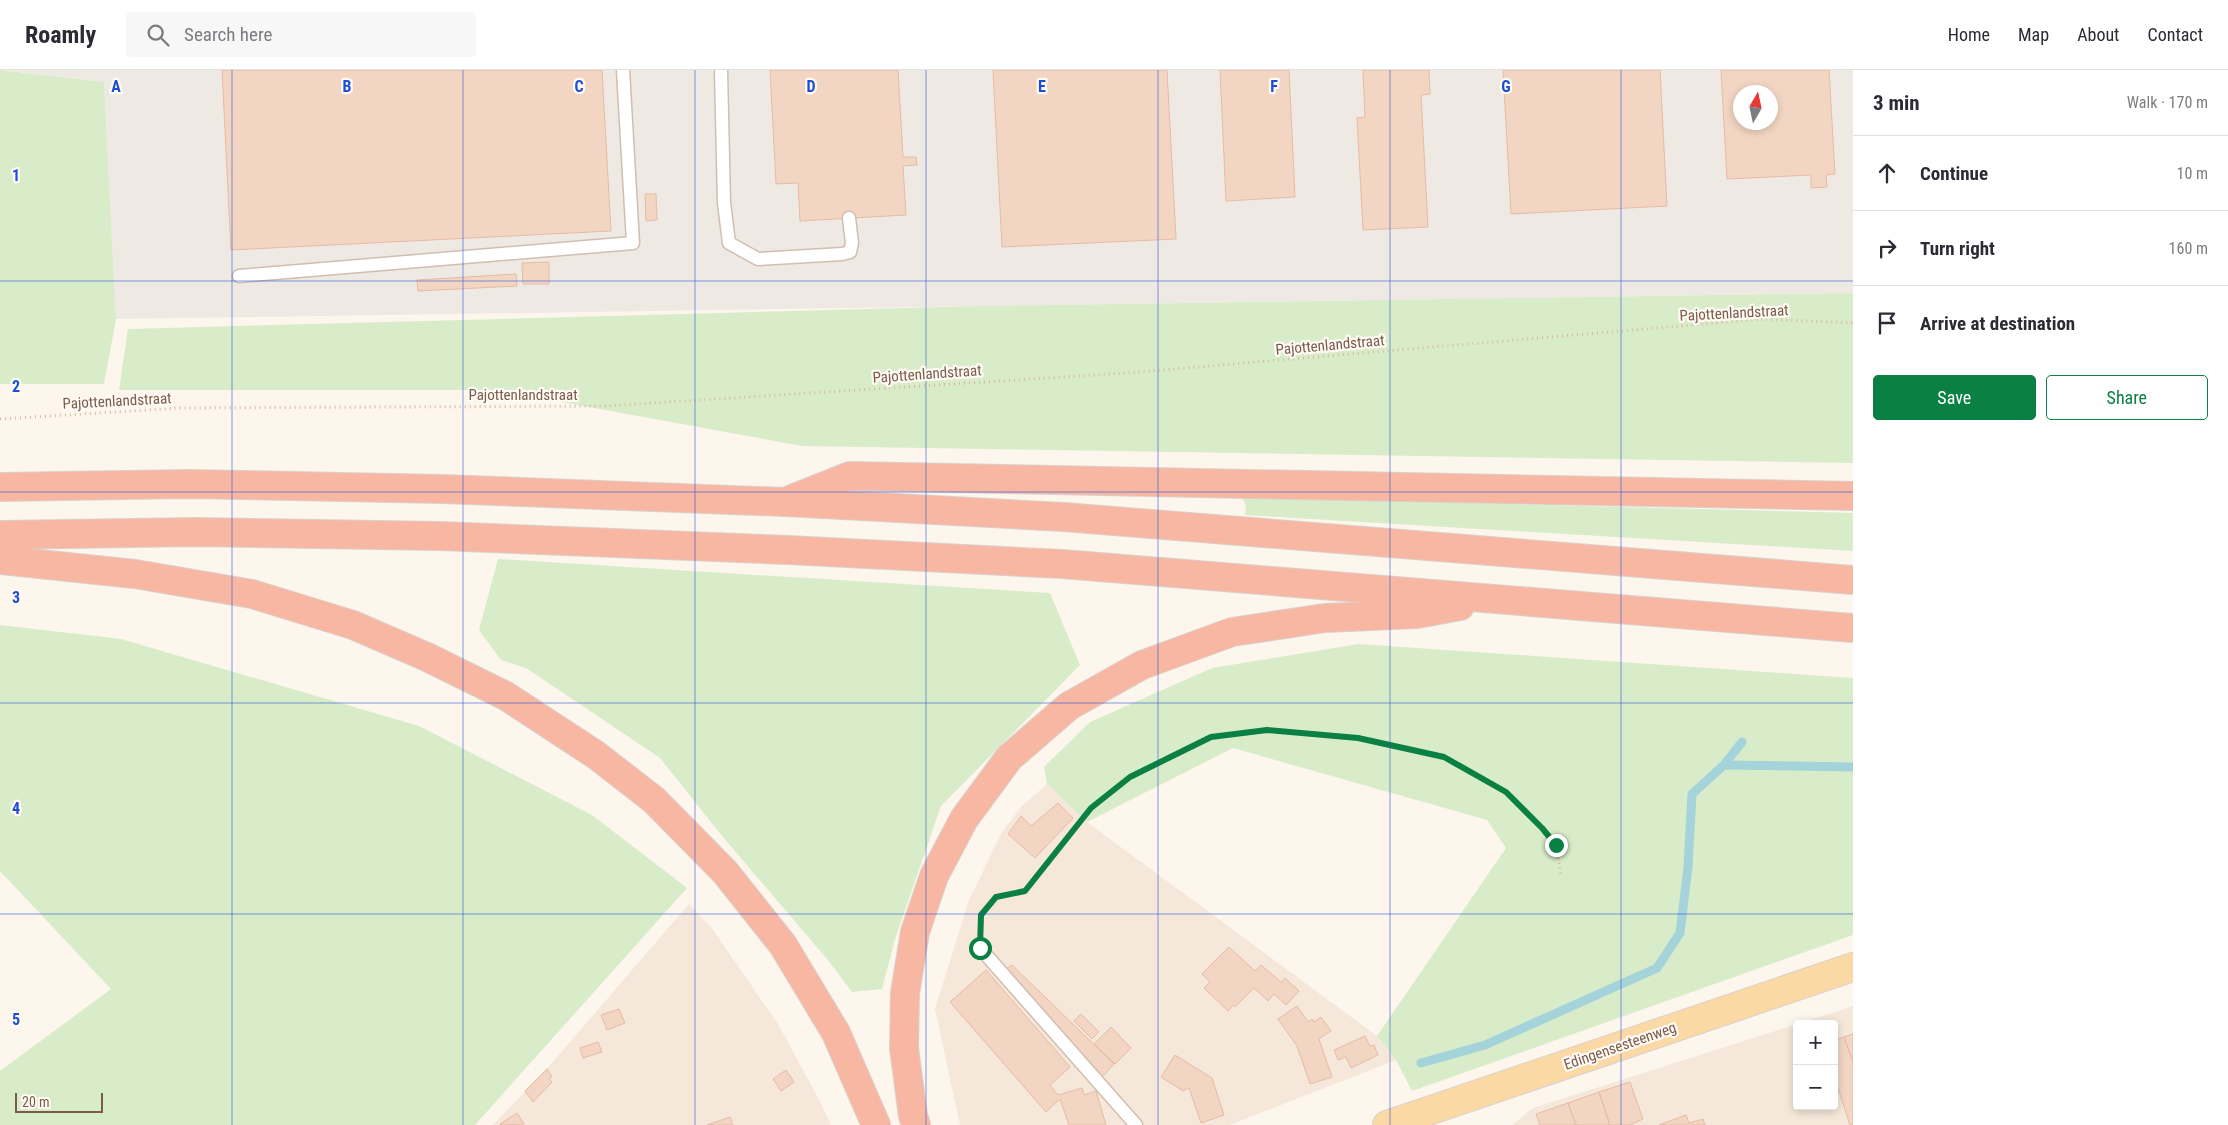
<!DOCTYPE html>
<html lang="en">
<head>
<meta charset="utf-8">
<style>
	:root { --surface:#fff; --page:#f7f7f7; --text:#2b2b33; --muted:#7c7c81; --line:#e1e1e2; --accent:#0b8043 }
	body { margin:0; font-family:"Roboto Condensed",sans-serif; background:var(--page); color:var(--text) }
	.controls { position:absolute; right:15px; bottom:15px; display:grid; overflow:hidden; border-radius:5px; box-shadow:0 2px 8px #0003 }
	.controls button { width:45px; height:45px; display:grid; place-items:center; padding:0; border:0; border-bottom:1px solid var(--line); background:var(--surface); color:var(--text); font:25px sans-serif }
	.compass { position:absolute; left:1733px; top:15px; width:45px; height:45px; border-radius:50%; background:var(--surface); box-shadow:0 2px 8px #0003; rotate:9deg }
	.scale { position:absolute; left:15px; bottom:12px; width:88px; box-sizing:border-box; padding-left:5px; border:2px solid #7a5c4d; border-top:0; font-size:14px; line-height:18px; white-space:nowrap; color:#7a5c4d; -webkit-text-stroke:4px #fffaf3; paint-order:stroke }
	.stop { position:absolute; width:15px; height:15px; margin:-11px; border:4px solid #0b8043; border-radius:50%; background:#fff }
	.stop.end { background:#0b8043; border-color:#fff; box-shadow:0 1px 5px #0008 }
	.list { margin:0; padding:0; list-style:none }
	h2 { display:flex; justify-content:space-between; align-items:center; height:65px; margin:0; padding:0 20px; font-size:21px }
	h2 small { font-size:16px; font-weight:400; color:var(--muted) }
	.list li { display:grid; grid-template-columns:32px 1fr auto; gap:15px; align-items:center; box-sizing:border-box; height:75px; padding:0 20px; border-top:1px solid var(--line) }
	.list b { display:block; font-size:19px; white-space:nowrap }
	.list em { font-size:16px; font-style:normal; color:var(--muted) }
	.actions { display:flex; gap:10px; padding:15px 20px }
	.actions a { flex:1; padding:11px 0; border:1px solid var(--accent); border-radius:5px; text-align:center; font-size:18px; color:var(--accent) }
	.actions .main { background:var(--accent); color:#fff }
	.icon { flex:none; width:28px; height:28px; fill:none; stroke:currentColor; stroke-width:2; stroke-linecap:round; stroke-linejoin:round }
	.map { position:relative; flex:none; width:1853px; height:1055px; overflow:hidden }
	header { display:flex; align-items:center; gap:30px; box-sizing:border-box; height:70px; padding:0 25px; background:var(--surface); border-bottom:1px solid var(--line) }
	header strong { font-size:24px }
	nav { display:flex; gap:28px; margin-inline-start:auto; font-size:18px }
	.search { width:350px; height:45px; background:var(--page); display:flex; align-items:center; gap:12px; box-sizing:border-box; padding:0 18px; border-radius:5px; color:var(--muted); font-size:19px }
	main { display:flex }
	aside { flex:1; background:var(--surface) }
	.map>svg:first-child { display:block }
</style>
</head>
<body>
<header>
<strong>Roamly</strong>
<div class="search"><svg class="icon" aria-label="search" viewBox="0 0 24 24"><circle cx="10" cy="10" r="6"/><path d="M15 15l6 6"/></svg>Search here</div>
<nav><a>Home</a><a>Map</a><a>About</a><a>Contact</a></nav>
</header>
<main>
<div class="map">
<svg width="1853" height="1055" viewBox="0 0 1853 1055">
	<rect width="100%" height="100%" fill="#fdf6ec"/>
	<path fill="#f5e8da" d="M1047,714L1087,752L1377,966L1396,990L1230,1055H960L935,939L969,830L1002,762L1021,737Z
		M689,834L711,857L778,954L816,1024L831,1055H493L550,995Z
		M1853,936V1055H1512L1533,1038L1797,954V1036H1834V954H1798Z"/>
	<path fill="#efe9e4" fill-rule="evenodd" d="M4,0H1853V223L116,249L104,12ZM1740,22H1770V52H1740Z"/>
	<path fill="#d8ecc9" d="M0,0L104,12L116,249L104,314H0Z
		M1853,223V393L802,376L496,320H119L128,259L979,236Z
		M1242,427L1853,443V481L1245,445L1246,436Z
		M498,489L1050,523L1080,595L941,736L895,869L882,919L852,922L827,889L722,766L660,688L526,598L501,590L479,560Z
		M0,555L121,569L419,656L592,745L687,818L475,1055H0V1001L111,919L0,801Z
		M1359,574L1853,608V865L1412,1021L1396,990L1377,966L1506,778L1487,750L1233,678L1087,752L1047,714L1044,697L1090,652L1212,598Z"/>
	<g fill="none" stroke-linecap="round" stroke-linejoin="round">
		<path stroke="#a5d3da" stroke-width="9" d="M1724,695L1853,697
			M1421,993L1485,975L1657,898L1680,863L1688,797L1692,724L1724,695L1742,672"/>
	</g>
	<path fill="#f3d5c3" stroke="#e6bba3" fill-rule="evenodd" d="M222,0H602L611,161L231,180Z
		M770,0H898L903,87H916L917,95L903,96L906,145L800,151L798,113L776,114Z
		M993,0H1167L1176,169L1002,177Z
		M1220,0H1289L1295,127L1226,131Z
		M1363,0H1429L1430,24L1421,25L1428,157L1363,160L1357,48L1365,47Z
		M1503,0H1660L1667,136L1511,144Z
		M1721,0H1829L1835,104L1826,105L1827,117L1811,118V105L1727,109ZM1740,22H1770V52H1740Z
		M645,124H656L657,150L646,151Z
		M549,192V214H523L522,193Z
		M516,204L517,216L418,221L417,210Z
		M1058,733L1073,748L1035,788L1008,764L1021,746L1031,756Z
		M1229,877L1255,901L1261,895L1281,912L1285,908L1299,921L1286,935L1274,924L1268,931L1254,918L1235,937L1233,935L1228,941L1204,918L1210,912L1202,904Z
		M1012,895L1114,994L1102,1007L1006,899Z
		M986,900L1070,997L1050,1015L1058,1025L1082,1018L1084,1025L1096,1021L1106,1055H1069L1060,1029L1046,1042L950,932Z
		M1297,936L1308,952L1312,949L1314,952L1321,947L1331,961L1319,969L1332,1007L1310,1014L1297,976L1278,949Z
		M619,939L625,953L607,960L601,945Z
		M1081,944L1099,962L1092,969L1074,951Z
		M1111,957L1131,978L1115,994L1094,974Z
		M1853,964V992L1844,967Z
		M1365,966L1370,976L1374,975L1378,985L1351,998L1346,987L1338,990L1334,980Z
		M1844,967L1853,992V1055H1850L1834,1006V970Z
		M598,972L602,982L583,988L580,978Z
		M1175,985L1212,1008L1224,1045L1201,1053L1189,1018L1183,1021L1161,1007Z
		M547,999L552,1007L549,1009L552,1012L533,1032L525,1021Z
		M786,1000L794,1012L781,1021L773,1009Z
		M1630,1012L1643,1049L1630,1055H1610L1599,1022Z
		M1599,1022L1610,1055H1576L1568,1033Z
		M1568,1033L1576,1055H1540L1536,1044Z
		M517,1043L524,1054L501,1055L500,1054Z
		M1686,1045L1689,1053L1703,1049L1705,1055H1659Z
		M730,1047L733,1055H707Z"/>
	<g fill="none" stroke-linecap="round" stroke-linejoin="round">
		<g stroke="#d1beb0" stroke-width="15">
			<path id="service" d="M721,0L724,133L729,173L758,189L842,184L850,182L852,173L849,148
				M239,206L633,173L623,0
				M980,878L1136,1055"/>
		</g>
		<g stroke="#dad1cd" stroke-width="30">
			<path id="primary" d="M1387,1055L1853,897"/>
		</g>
		<g stroke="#dad1cd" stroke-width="30">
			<path id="motorway" d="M0,417L188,414L442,419L786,432L1064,447L1853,510
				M792,429L850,406L1853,426
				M0,465L195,462L439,466L788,480L1062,494L1853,558
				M0,490L135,504L252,524L353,555L427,587L506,626L596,685L654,730L725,802L783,875L836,963L876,1055
				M916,1055L913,1046L904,978L905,923L915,862L934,806L964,749L1009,688L1069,636L1142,595L1232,562L1325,548L1417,544L1460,536"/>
		</g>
		<path stroke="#d9b8a5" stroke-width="3" stroke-dasharray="1 4" stroke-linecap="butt" d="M0,349L180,338L605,336L1127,303L1762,249L1853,253
			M981,858V845L996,827L1025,821L1091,737L1130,707L1211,667L1267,661L1358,668L1443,687L1506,722L1542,758L1556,775L1561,805"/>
		<use href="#service" stroke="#fff" stroke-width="12"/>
		<use href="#primary" stroke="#fbd9a5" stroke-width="28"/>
		<use href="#motorway" stroke="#f7b7a3" stroke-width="28"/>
	</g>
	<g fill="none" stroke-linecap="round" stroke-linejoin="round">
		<path stroke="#0b8043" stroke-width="6" d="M980,878L981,845L996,827L1025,821L1091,738L1130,707L1211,667L1267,660L1358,668L1444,687L1506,722L1542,758L1556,775"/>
	</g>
	<path fill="none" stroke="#1d4ed8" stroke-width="1" stroke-opacity="0.55" d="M232,0V1055M463,0V1055M695,0V1055M926,0V1055M1158,0V1055M1390,0V1055M1621,0V1055M0,211H1853M0,422H1853M0,633H1853M0,844H1853"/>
	<g text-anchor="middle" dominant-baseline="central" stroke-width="4.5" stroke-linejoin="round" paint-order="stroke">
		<g font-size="15" fill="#7a5c4d" stroke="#fffaf3">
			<text transform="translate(1734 243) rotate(-3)">Pajottenlandstraat</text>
			<text transform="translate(1330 275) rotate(-5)">Pajottenlandstraat</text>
			<text transform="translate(927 304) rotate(-4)">Pajottenlandstraat</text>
			<text x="523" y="325">Pajottenlandstraat</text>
			<text transform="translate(117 331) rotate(-3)">Pajottenlandstraat</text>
			<text transform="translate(1620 976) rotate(-19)">Edingensesteenweg</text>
		</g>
	</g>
	<g font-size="16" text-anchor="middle" font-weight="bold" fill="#1d4ed8" stroke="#fffaf3" stroke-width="4.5" stroke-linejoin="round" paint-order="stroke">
		<text x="116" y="22">A</text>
		<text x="347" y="22">B</text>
		<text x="579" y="22">C</text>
		<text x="811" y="22">D</text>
		<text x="1042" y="22">E</text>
		<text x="1274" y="22">F</text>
		<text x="1506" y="22">G</text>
		<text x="16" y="111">1</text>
		<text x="16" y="322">2</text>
		<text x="16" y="533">3</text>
		<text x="16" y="744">4</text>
		<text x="16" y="955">5</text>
	</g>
</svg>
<div class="controls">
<button>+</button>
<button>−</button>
</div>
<svg class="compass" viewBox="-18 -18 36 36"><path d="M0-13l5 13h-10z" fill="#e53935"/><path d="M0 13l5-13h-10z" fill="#7c7c81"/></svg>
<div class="scale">20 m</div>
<div class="stop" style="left:980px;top:878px"></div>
<div class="stop end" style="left:1556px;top:775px"></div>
</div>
<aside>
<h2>3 min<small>Walk · 170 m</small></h2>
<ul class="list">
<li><svg class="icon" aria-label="ahead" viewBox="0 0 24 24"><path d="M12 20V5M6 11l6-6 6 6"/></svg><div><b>Continue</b></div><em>10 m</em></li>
<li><svg class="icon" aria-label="right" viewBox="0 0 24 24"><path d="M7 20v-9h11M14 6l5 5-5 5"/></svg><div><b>Turn right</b></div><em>160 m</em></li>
<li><svg class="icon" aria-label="arrive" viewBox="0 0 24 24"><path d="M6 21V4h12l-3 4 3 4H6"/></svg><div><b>Arrive at destination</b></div></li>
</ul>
<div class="actions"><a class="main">Save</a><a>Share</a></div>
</aside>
</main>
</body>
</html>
